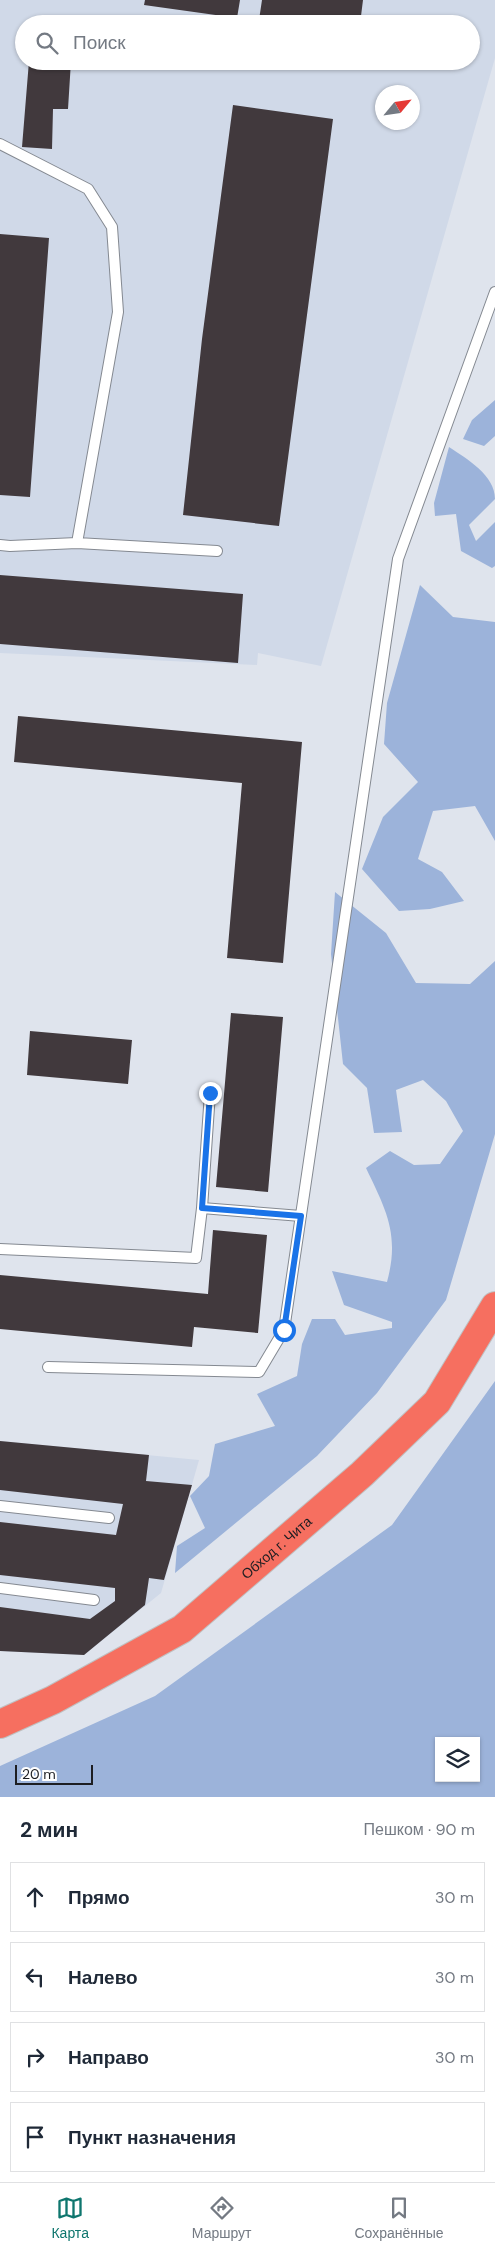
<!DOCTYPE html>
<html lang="ru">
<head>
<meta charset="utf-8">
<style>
	:root { --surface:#fff; --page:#f6f6f7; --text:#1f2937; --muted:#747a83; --line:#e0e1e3; --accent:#0f766e }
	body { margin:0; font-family:"DM Sans",sans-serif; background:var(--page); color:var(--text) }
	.controls { position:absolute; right:15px; bottom:15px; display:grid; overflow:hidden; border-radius:0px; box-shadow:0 1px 4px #0004 }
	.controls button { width:45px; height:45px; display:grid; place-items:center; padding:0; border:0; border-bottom:1px solid var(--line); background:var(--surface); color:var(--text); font:25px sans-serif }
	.compass { position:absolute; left:375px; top:85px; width:45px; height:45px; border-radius:50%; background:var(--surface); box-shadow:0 1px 4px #0004; rotate:61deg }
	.scale { position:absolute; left:15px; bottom:12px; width:78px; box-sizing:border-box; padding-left:5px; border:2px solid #1d1e22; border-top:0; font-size:14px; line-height:18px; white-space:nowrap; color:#1d1e22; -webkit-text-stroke:4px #fff; paint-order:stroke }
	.stop { position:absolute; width:15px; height:15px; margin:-11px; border:4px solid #1a73e8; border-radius:50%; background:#fff }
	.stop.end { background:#1a73e8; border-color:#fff; box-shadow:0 1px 5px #0008 }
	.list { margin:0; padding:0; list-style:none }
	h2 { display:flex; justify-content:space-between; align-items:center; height:65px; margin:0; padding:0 20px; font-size:21px }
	h2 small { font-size:16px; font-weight:400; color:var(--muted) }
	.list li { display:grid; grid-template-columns:32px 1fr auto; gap:15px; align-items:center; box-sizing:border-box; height:70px; margin:0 10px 10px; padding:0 10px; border:1px solid var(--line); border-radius:0px }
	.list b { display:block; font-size:19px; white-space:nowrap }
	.list em { font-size:16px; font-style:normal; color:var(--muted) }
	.icon { flex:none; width:28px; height:28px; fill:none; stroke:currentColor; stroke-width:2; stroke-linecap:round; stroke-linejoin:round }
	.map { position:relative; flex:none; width:495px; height:1797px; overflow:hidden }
	.search { position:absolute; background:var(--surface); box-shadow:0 1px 4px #0004; left:15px; right:15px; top:15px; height:55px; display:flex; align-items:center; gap:12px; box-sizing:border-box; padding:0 18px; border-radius:28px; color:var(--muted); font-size:19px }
	.sheet { height:385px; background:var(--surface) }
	nav { display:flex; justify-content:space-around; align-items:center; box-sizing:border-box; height:70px; border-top:1px solid var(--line); background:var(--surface); font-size:14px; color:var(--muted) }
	nav a { display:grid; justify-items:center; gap:2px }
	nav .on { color:var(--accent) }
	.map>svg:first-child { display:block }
</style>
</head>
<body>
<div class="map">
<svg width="495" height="1797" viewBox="0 0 495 1797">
	<rect width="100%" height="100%" fill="#dfe4ed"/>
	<path fill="#d0d9e8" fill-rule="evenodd" d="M0,0H495V58L321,666L258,653L257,665L0,653ZM24,24H471V61H24ZM382,92H412V122H382Z
		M0,1441L199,1460L161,1593L84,1655L0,1651Z"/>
	<path fill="#9cb3da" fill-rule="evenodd" d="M495,400V436L484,446L463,439L472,420Z
		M449,447C467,459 495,475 495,499L469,525L476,541L495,522V566L492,568L461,551L456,514L435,516L434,503Z
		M420,585L453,617L495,622V841L475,806L433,811L418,859L442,872L464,901L430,909L399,911L362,869L383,817L418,782L384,744L387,703Z
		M335,892L386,933L416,983L470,984L495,961V1134L446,1300L377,1393L317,1456L175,1573L177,1546L205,1528L190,1496L209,1476L215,1444L275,1426L257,1394L297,1376L302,1344L312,1319H335L345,1335L392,1328V1322L344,1305L332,1271L387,1282C400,1234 386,1210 366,1168L390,1151L414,1165L440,1164L463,1131L446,1101L423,1080L396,1090L402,1132L374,1133L367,1088L343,1064L331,954Z
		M495,1381V1797H0V1766L155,1696L392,1525ZM439,1741H476V1778H439Z"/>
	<path fill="#41393d" d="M145,0H240L237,18L144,5Z
		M262,0H363L360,24H284L259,20Z
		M32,19L68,22V24H32Z
		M29,61H71L68,109H53L52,149L22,147Z
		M233,105L333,119L279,526L183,515L202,339Z
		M0,234L49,238L30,497L0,495Z
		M0,575L243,594L238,663L0,644Z
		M18,716L302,742L283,963L227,958L242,783L14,762Z
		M231,1013L283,1017L268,1192L216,1187Z
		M30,1031L132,1040L128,1084L27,1075Z
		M213,1230L267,1235L258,1333L194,1327L192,1347L0,1329V1275L208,1294Z
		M0,1441L149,1455L146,1481L192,1485L164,1580L149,1578L145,1605L84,1655L0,1651V1607L90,1619L115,1601V1588L0,1575V1522L116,1535L123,1504L0,1490Z"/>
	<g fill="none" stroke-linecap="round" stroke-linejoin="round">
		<g stroke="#848991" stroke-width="12">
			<path id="lane" d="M0,144L88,189L112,227L118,312L77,543L10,546L0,545
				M77,543L217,551
				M210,1093L202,1208L301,1216
				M0,1249L196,1258L202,1208
				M48,1367L259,1372L284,1330L398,559L495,292
				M0,1506L109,1518
				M0,1588L94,1600"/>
		</g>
		<g stroke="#c0c0c1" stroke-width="30">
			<g id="highway">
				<path id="s1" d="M0,1724L53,1700L182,1629L362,1474L437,1402L495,1306"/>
			</g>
		</g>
		<use href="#lane" stroke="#fff" stroke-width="10"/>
		<use href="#highway" stroke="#f66f60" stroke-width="28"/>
	</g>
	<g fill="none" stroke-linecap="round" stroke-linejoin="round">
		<path stroke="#1a73e8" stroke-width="6" d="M210,1093L202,1208L301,1216L284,1330"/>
	</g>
	<g text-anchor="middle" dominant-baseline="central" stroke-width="5" stroke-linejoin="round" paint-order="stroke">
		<g font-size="14" fill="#1d1e22" stroke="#fff">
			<text stroke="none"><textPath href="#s1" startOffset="330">Обход г. Чита</textPath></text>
		</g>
	</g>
</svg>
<div class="controls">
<button><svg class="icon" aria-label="layers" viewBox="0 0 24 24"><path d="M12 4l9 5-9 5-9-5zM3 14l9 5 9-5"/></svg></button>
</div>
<svg class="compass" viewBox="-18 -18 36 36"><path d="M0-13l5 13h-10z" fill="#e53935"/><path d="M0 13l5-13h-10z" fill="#747a83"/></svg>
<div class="scale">20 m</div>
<div class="stop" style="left:284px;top:1330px"></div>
<div class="stop end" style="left:210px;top:1093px"></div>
<div class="search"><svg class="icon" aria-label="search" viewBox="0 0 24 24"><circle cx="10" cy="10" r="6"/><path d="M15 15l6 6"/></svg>Поиск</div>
</div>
<section class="sheet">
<h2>2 мин<small>Пешком · 90 m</small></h2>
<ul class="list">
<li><svg class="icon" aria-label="ahead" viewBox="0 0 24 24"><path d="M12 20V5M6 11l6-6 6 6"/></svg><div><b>Прямо</b></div><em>30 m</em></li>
<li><svg class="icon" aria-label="left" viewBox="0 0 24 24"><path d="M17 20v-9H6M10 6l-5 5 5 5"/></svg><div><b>Налево</b></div><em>30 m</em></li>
<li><svg class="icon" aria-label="right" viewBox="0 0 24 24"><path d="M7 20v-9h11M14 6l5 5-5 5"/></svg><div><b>Направо</b></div><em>30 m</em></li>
<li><svg class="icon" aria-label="arrive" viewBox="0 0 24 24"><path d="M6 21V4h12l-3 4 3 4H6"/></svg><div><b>Пункт назначения</b></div></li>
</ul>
</section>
<nav>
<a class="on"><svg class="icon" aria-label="map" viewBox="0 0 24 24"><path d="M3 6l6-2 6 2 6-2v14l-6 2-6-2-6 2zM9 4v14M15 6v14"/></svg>Карта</a>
<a><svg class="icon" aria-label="directions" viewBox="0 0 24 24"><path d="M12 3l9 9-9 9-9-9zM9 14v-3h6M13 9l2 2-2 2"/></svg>Маршрут</a>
<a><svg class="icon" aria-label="saved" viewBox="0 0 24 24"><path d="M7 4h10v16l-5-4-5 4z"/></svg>Сохранённые</a>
</nav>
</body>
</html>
